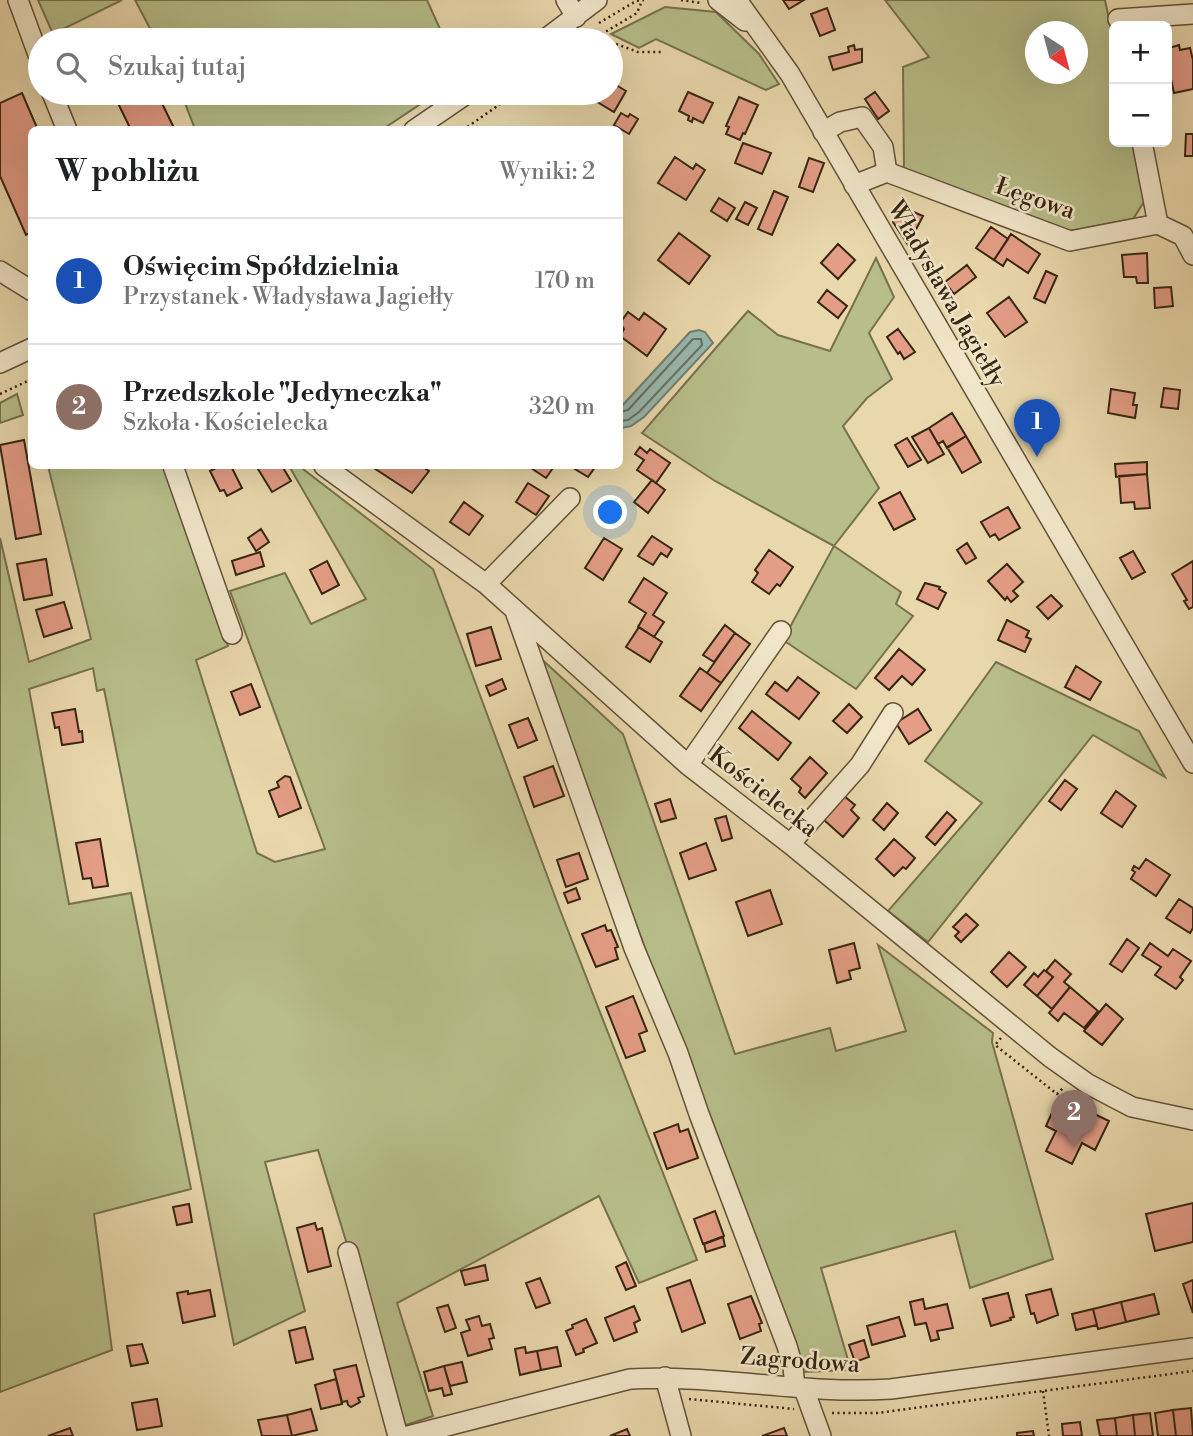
<!DOCTYPE html>
<html lang="pl">
<head>
<meta charset="utf-8">
<style>
	:root { --surface:#fff; --page:#f6f6f6; --text:#202124; --muted:#757577; --line:#e0e0e0; --accent:#1a73e8 }
	body { margin:0; font-family:"Libre Bodoni",serif; background:var(--page); color:var(--text) }
	.controls { position:absolute; right:21px; top:21px; display:grid; overflow:hidden; border-radius:10px; box-shadow:0 7px 28px #0002 }
	.controls button { width:63px; height:63px; display:grid; place-items:center; padding:0; border:0; border-bottom:2px solid var(--line); background:var(--surface); color:var(--text); font:35px sans-serif }
	.compass { position:absolute; left:1025px; top:21px; width:63px; height:63px; border-radius:50%; background:var(--surface); box-shadow:0 7px 28px #0002; rotate:144deg }
	.you { position:absolute; left:611px; top:513px; width:24px; height:24px; margin:-18px; border:5px solid #fff; border-radius:50%; background:#1a73e8; box-shadow:0 0 0 10px #1a73e833 }
	.badge { display:grid; place-items:center; width:46px; height:46px; border-radius:50%; background:var(--accent); color:#fff; font-size:23px; font-weight:700 }
	.pin { position:absolute; translate:-50% -58px; filter:drop-shadow(0 2px 4px #0008) }
	.pin::after { content:''; position:absolute; top:37px; width:24px; height:21px; background:inherit; clip-path:polygon(0 0,100% 0,50% 100%) }
	.list { margin:0; padding:0; list-style:none }
	h2 { display:flex; justify-content:space-between; align-items:center; height:91px; margin:0; padding:0 28px; font-size:30px }
	h2 small { font-size:23px; font-weight:400; color:var(--muted) }
	.list li { display:grid; grid-template-columns:46px 1fr auto; gap:21px; align-items:center; box-sizing:border-box; height:126px; padding:0 28px; border-top:2px solid var(--line) }
	.list b { display:block; font-size:26px; white-space:nowrap }
	.list p { margin:0; font-size:23px; white-space:nowrap; color:var(--muted) }
	.list em { font-size:23px; font-style:normal; color:var(--muted) }
	.icon { flex:none; width:38px; height:38px; fill:none; stroke:currentColor; stroke-width:2; stroke-linecap:round; stroke-linejoin:round }
	.map { position:relative; flex:none; width:1193px; height:1436px; overflow:hidden }
	.search { position:absolute; background:var(--surface); box-shadow:0 7px 28px #0002; left:28px; top:28px; width:595px; height:77px; display:flex; align-items:center; gap:18px; box-sizing:border-box; padding:0 24px; border-radius:38px; color:var(--muted); font-size:26px }
	.panel { position:absolute; background:var(--surface); box-shadow:0 7px 28px #0002; left:28px; top:126px; width:595px; height:343px; border-radius:10px }
	.map>svg:first-child { display:block }
</style>
</head>
<body>
<div class="map">
<svg width="1193" height="1436" viewBox="0 0 1193 1436">
	<rect width="100%" height="100%" fill="#e9d8ac"/>
	<filter id="stains"><feTurbulence type="fractalNoise" baseFrequency=".00286" numOctaves="4"/><feColorMatrix values="0 0 0 0 .2 0 0 0 0 .09 0 0 0 0 .02 0 0 0 .5 -.17"/></filter>
	<radialGradient id="worn" r=".72"><stop offset=".6" stop-color="#630" stop-opacity="0"/><stop offset="1" stop-color="#630" stop-opacity=".3"/></radialGradient>
	<path fill="#b7be89" stroke="#76724e" stroke-width="2" fill-rule="evenodd" d="M38,0H122L53,34Z
		M135,0H427L445,40H156Z
		M885,0H1105L1114,43V142H1136L1147,197L1133,219L1070,231L904,171L903,67L929,57ZM1036,32H1078V74H1036Z
		M665,7L716,12L759,54L779,84L766,90L656,39L639,48L611,34Z
		M181,93H437L383,129H195Z
		M876,258L894,297L869,333L892,379L867,398L843,426L879,488L834,546L901,592L896,604L913,616L856,689L783,640L834,546L715,481L642,433L748,311L778,335L830,351Z
		M17,394L23,415L0,423V403Z
		M48,466H166L228,646L196,660L257,853L275,862L325,849L230,591L285,573L311,624L366,599L289,466H299L433,569L560,910L697,1260L639,1283L599,1196L397,1303L433,1416L403,1426L318,1150L265,1162L305,1311L234,1345L104,689L97,691L93,668L29,689L69,904L131,893L191,1189L94,1214L112,1350L0,1392V538L29,662L91,639Z
		M535,653L623,734L735,1054L830,1028L836,1051L906,1031L878,945L993,1033L992,1042L1053,1259L970,1288L955,1231L821,1268L851,1370L803,1372Z
		M996,662L1139,731L1165,777L1093,735L928,942L888,911L982,803L925,761Z"/>
	<path fill="#98b9b0" stroke="#717e71" stroke-width="2" d="M699,330L705,332L713,343L644,417L631,426L622,428L620,425V408L690,332Z"/>
	<g fill="none" stroke-linecap="round" stroke-linejoin="round">
		<path stroke="#676f61" stroke-width="2" d="M620,412L628,410L693,339H701L702,345L639,412L628,420L620,421"/>
	</g>
	<path fill="#e49d86" stroke="#362512" stroke-width="2" d="M783,0H804L789,9Z
		M827,8L835,30L820,36L811,14Z
		M854,45L855,50L862,49V62L833,70L829,57L849,52L848,47Z
		M1179,45L1180,50L1190,48L1193,60V89L1174,93L1171,79L1167,80V55L1171,54L1169,48Z
		M611,82L626,91L614,112L594,100L598,93H611Z
		M688,92L713,103L703,123L693,118L692,122L688,120L689,116L679,111Z
		M875,92L889,111L878,119L865,99Z
		M22,93L38,130H32V232L26,235L0,176V103Z
		M113,93H157L175,130H131Z
		M739,97L758,105L745,134L743,133L740,140L726,134L729,127L726,126Z
		M621,113L628,117L630,114L638,119L629,134L614,125Z
		M1186,134H1193V156H1185Z
		M743,143L771,153L762,174L735,163Z
		M675,157L693,169L696,164L705,170L686,200L658,183Z
		M809,158L824,163L813,192L799,187Z
		M774,191L788,197L772,235L758,229Z
		M719,198L735,208L727,221L711,211Z
		M745,202L757,208L748,225L736,219Z
		M902,207L923,216L908,245L893,222Z
		M991,227L1008,239L994,260L976,248Z
		M679,233L710,256L689,284L658,260Z
		M1011,234L1040,254L1028,273L1007,259L1003,266L994,260Z
		M838,244L855,260L838,279L821,263Z
		M1147,253L1148,283H1137L1136,277H1124L1122,255Z
		M967,265L976,277L954,294L945,282Z
		M1046,271L1057,276L1045,303L1034,298Z
		M1171,287L1173,306L1155,308L1154,288Z
		M827,290L847,306L838,318L818,302Z
		M1009,297L1027,322L1005,337L987,313Z
		M628,312L639,320L644,313L666,329L647,356L620,336L624,329L620,323Z
		M898,329L915,352L904,359L900,352L898,354L887,337Z
		M1164,388L1180,390L1178,409L1161,407Z
		M1111,389L1135,393L1133,405H1137L1135,418L1108,413Z
		M952,413L966,436L947,448L943,441L938,444L929,428Z
		M929,428L944,454L928,463L912,437Z
		M966,436L981,462L962,473L947,447Z
		M907,438L921,460L908,467L895,445Z
		M24,440L41,534L16,539L0,445Z
		M640,447L647,453L650,449L670,463L656,483L637,470L644,460L635,454Z
		M1147,462V474L1116,477L1115,464Z
		M220,466H231L242,488L227,496L224,490L220,491L210,471Z
		M264,466H282L291,481L272,492L258,469Z
		M376,466H421L429,471L412,493L374,468Z
		M528,466H549L553,468L546,478Z
		M570,466H596L588,477Z
		M1147,474L1150,508L1135,509L1134,502L1121,503L1119,476Z
		M652,480L665,490L648,513L634,502Z
		M528,483L549,496L536,515L516,502Z
		M900,492L915,519L894,530L879,503Z
		M464,502L483,516L469,535L450,522Z
		M1008,507L1020,528L999,540L995,534L990,537L981,522Z
		M261,529L269,542L256,551L248,538Z
		M652,536L672,549L667,557L661,553L653,565L638,556Z
		M604,538L622,549L603,580L585,568Z
		M967,543L976,558L966,564L957,550Z
		M769,550L793,567L780,586L777,584L769,594L752,582L758,573L755,570Z
		M1133,551L1145,572L1132,579L1120,558Z
		M260,552L264,566L236,575L232,561Z
		M46,559L52,595L24,600L17,564Z
		M327,561L339,585L322,594L310,570Z
		M1193,561V607L1189,609L1184,601L1187,600L1172,574Z
		M1007,564L1023,582L1013,591L1018,596L1011,602L1007,597L1005,600L988,581Z
		M644,578L667,593L653,615L664,622L654,637L638,627L646,613L629,602Z
		M925,583L940,587L939,589L946,593L938,609L917,599Z
		M1051,595L1062,606L1048,619L1037,607Z
		M64,602L72,628L44,637L36,610Z
		M1007,620L1029,631L1026,637L1031,639L1025,652L998,640Z
		M725,625L735,633L714,662L703,655Z
		M491,627L501,659L476,666L467,634Z
		M639,627L662,642L650,662L626,647Z
		M735,633L750,644L721,683L707,673Z
		M899,649L925,670L912,685L902,676L889,690L875,678Z
		M1076,666L1101,682L1090,700L1065,687Z
		M700,668L721,683L701,711L680,696Z
		M798,677L819,693L799,719L766,694L775,682L787,691Z
		M502,679L506,689L490,696L486,686Z
		M251,684L260,707L240,715L231,692Z
		M849,704L862,717L847,733L833,721Z
		M75,709L79,732L82,731L83,742L62,745L59,727L55,728L52,713Z
		M918,709L931,730L909,744L896,723Z
		M752,711L791,743L778,760L739,728Z
		M528,718L537,740L518,748L509,725Z
		M810,757L827,773L805,798L799,792L801,788L791,779Z
		M553,766L564,796L534,807L524,777Z
		M285,776L290,777L301,808L279,817L269,791L279,787L277,782Z
		M1065,780L1077,789L1061,810L1049,801Z
		M1116,791L1136,806L1122,827L1101,813Z
		M844,796L855,805L851,810L859,818L843,837L824,820Z
		M670,799L676,818L661,822L655,804Z
		M887,803L898,813L884,830L873,820Z
		M947,812L956,820L935,845L926,837Z
		M726,816L732,838L722,841L715,819Z
		M100,839L108,886L93,888L91,878L83,879L76,843Z
		M894,839L915,858L906,869L903,867L894,876L876,859Z
		M706,843L716,870L689,879L680,853Z
		M579,853L588,879L566,887L557,860Z
		M1146,859L1170,875L1156,896L1131,879L1135,872L1132,870L1134,866L1139,869Z
		M576,888L580,899L568,903L564,893Z
		M770,890L782,924L748,936L736,902Z
		M1179,899L1193,908V928L1190,933L1166,918Z
		M966,914L978,925L961,942L955,936L959,932L953,927Z
		M605,925L607,931L611,930L618,947L615,948L618,959L596,967L582,934Z
		M1127,939L1139,948L1122,972L1110,964Z
		M854,943L860,968L849,971L851,979L837,983L829,950Z
		M1150,943L1168,956L1173,949L1191,961L1180,977L1183,980L1176,989L1155,975L1161,967L1142,955Z
		M1009,952L1026,967L1007,987L991,972Z
		M1055,960L1071,974L1064,982L1070,987L1052,1009L1037,996L1053,977L1046,971Z
		M1044,970L1053,977L1037,996L1024,985L1034,973L1038,977Z
		M1070,987L1098,1011L1084,1028L1064,1013L1058,1021L1049,1013Z
		M633,996L647,1031L639,1034L645,1051L626,1058L606,1007Z
		M1106,1004L1123,1019L1102,1045L1084,1031Z
		M1059,1097L1109,1121L1095,1150L1082,1143L1072,1164L1046,1151L1056,1131L1046,1126Z
		M678,1124L680,1132L688,1129L698,1158L667,1169L654,1133Z
		M1193,1203V1242L1155,1251L1146,1214Z
		M189,1204L192,1222L177,1225L173,1207Z
		M715,1211L724,1236L703,1244L694,1219Z
		M315,1223L317,1230L322,1228L331,1266L308,1272L297,1228Z
		M723,1237L725,1246L706,1252L704,1244Z
		M626,1262L636,1286L626,1290L616,1267Z
		M485,1265L488,1280L465,1285L461,1271Z
		M540,1278L550,1303L536,1308L526,1283Z
		M690,1280L705,1323L682,1332L667,1288Z
		M1193,1280V1313L1183,1284Z
		M1051,1289L1058,1315L1037,1323L1034,1313L1031,1314L1026,1295Z
		M210,1290L215,1316L183,1323L177,1293L188,1291V1294Z
		M1008,1293L1014,1317L1010,1318L1011,1320L991,1326L983,1299Z
		M1154,1294L1159,1314L1126,1322L1121,1302Z
		M751,1296L762,1323L759,1324L761,1331L740,1339L728,1304Z
		M923,1299L925,1309L947,1304L953,1328L937,1331L939,1339L931,1341L926,1323L915,1325L910,1302Z
		M1121,1302L1126,1322L1098,1329L1093,1309Z
		M448,1305L456,1328L445,1332L437,1308Z
		M634,1306L640,1320L634,1323L637,1332L614,1341L605,1318Z
		M1093,1309L1097,1325L1076,1330L1072,1314Z
		M479,1316L482,1326L490,1324L494,1338L489,1339L492,1349L468,1356L461,1333L470,1330L466,1320Z
		M899,1317L905,1336L872,1345L867,1326Z
		M586,1319L597,1343L583,1349L584,1352L576,1355L566,1331L573,1328L572,1325Z
		M305,1327L313,1359L296,1363L289,1331Z
		M864,1340L869,1357L855,1362L849,1345Z
		M142,1344L148,1363L131,1366L127,1346Z
		M525,1347L526,1353L537,1351L541,1370L520,1375L515,1349Z
		M557,1347L561,1366L541,1370L537,1351Z
		M462,1362L467,1382L450,1386L444,1366Z
		M356,1365L364,1396L358,1398L360,1402L351,1407L348,1405L347,1401L342,1402L334,1370Z
		M444,1366L452,1394L444,1396L442,1388L429,1391L424,1372Z
		M336,1379L342,1404L321,1409L315,1385Z
		M157,1399L162,1426L137,1430L132,1403Z
		M1191,1408L1193,1436H1176L1173,1410Z
		M311,1409L317,1430L292,1436L287,1415Z
		M1173,1410L1176,1436H1158L1155,1413Z
		M1150,1413L1153,1436H1135L1133,1415Z
		M287,1415L292,1436H262L258,1420Z
		M1133,1415L1135,1436H1117L1115,1418Z
		M1115,1418L1117,1436H1100L1097,1420Z
		M1080,1422L1082,1436H1063L1062,1424Z
		M70,1428L73,1436H48Z
		M784,1428L787,1436H762Z
		M627,1429L630,1436H610Z
		M1033,1431L1034,1436H1017V1433Z"/>
	<g fill="none" stroke-linecap="round" stroke-linejoin="round">
		<g stroke="#635238" stroke-width="22">
			<path id="minor" d="M18,0L40,60
				M566,0L576,17
				M718,0L745,21
				M737,0L790,74L1193,763
				M1118,19L1193,14
				M544,40L597,0
				M52,93L67,130
				M414,130L468,93
				M823,132L840,122L862,117L883,147L887,172
				M1142,142L1158,224
				M854,185L887,172L1070,241L1158,224L1183,236L1193,255
				M0,271L32,291
				M0,363L32,348
				M173,466L232,634
				M324,466L486,584L688,765L790,844L1050,1057L1088,1084L1132,1107L1193,1120
				M486,584L570,498
				M516,614L634,948L678,1053L699,1114L787,1346L793,1367L795,1387
				M688,765L781,631
				M790,844L860,765L893,713
				M348,1252L398,1436
				M665,1377L681,1436
				M804,1389L821,1436
				M408,1436L630,1379C717,1374 803,1395 891,1389L1193,1348"/>
		</g>
		<path stroke="#362512" stroke-width="2.5" stroke-dasharray="2 3.5" stroke-linecap="butt" d="M681,0L701,3
			M599,23L636,1L644,0
			M597,37L607,40
			M592,40L637,13L642,1
			M611,42L638,52H662
			M485,101L497,93
			M463,130L516,93
			M0,394L32,379
			M1001,1038L995,1045L1057,1094L1063,1088
			M1043,1391L1049,1436
			M689,1399L794,1409
			M832,1413H877L1193,1371"/>
		<use href="#minor" stroke="#f1e6c9" stroke-width="19"/>
	</g>
	<g text-anchor="middle" dominant-baseline="central" stroke-width="5" stroke-linejoin="round" paint-order="stroke">
		<g font-size="24" fill="#362512" stroke="#f1e6c9">
			<text transform="translate(1035 199) rotate(19)">Łęgowa</text>
			<text transform="translate(946 294) rotate(60)">Władysława Jagiełły</text>
			<text transform="translate(763 792) rotate(38)">Kościelecka</text>
			<text transform="translate(800 1361) rotate(4)">Zagrodowa</text>
		</g>
	</g>
	<rect width="100%" height="100%" filter="url(#stains)"/>
	<rect width="100%" height="100%" fill="url(#worn)"/>
</svg>
<div class="controls">
<button>+</button>
<button>−</button>
</div>
<svg class="compass" viewBox="-18 -18 36 36"><path d="M0-13l5 13h-10z" fill="#e53935"/><path d="M0 13l5-13h-10z" fill="#757577"/></svg>
<div class="you"></div>
<div class="pin badge" style="left:1037px;top:457px;background:#1a4fb4">1</div>
<div class="pin badge" style="left:1074px;top:1148px;background:#8d6e63">2</div>
<div class="search"><svg class="icon" aria-label="search" viewBox="0 0 24 24"><circle cx="10" cy="10" r="6"/><path d="M15 15l6 6"/></svg>Szukaj tutaj</div>
<section class="panel">
<h2>W pobliżu<small>Wyniki: 2</small></h2>
<ul class="list">
<li><span class="badge" style="background:#1a4fb4">1</span><div><b>Oświęcim Spółdzielnia</b><p>Przystanek · Władysława Jagiełły</p></div><em>170 m</em></li>
<li><span class="badge" style="background:#8d6e63">2</span><div><b>Przedszkole &quot;Jedyneczka&quot;</b><p>Szkoła · Kościelecka</p></div><em>320 m</em></li>
</ul>
</section>
</div>
</body>
</html>
